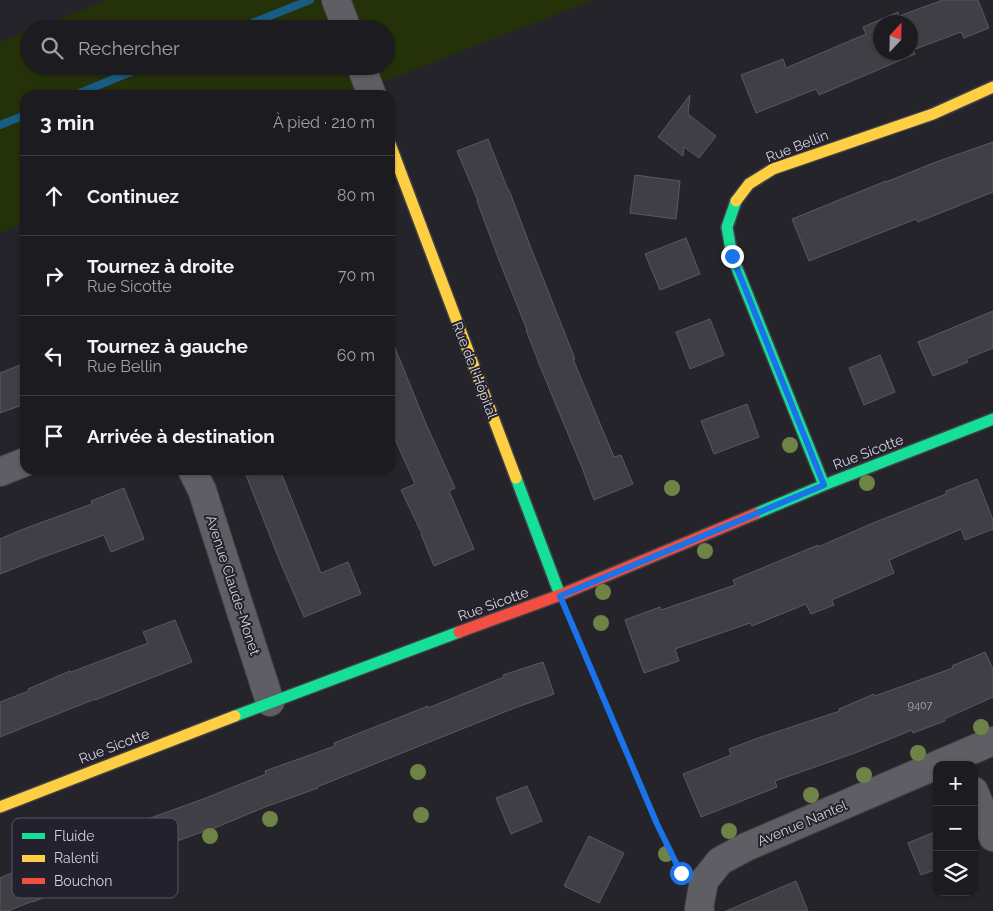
<!DOCTYPE html>
<html lang="fr">
<head>
<meta charset="utf-8">
<style>
	:root { --surface:#1c1b20; --page:#29282d; --text:#f1f3f6; --muted:#a0a1a5; --line:#3a393e }
	body { margin:0; font-family:Raleway,sans-serif; background:var(--page); color:var(--text) }
	.controls { position:absolute; right:15px; bottom:15px; display:grid; overflow:hidden; border-radius:10px; box-shadow:0 1px 4px #0004 }
	.controls button { width:45px; height:45px; display:grid; place-items:center; padding:0; border:0; border-bottom:1px solid var(--line); background:var(--surface); color:var(--text); font:25px sans-serif }
	.compass { position:absolute; left:873px; top:15px; width:45px; height:45px; border-radius:50%; background:var(--surface); box-shadow:0 1px 4px #0004; rotate:22deg }
	.stop { position:absolute; width:15px; height:15px; margin:-11px; border:4px solid #1a73e8; border-radius:50%; background:#fff }
	.stop.end { background:#1a73e8; border-color:#fff; box-shadow:0 1px 5px #0008 }
	.list { margin:0; padding:0; list-style:none }
	h2 { display:flex; justify-content:space-between; align-items:center; height:65px; margin:0; padding:0 20px; font-size:21px }
	h2 small { font-size:16px; font-weight:400; color:var(--muted) }
	.list li { display:grid; grid-template-columns:32px 1fr auto; gap:15px; align-items:center; box-sizing:border-box; height:80px; padding:0 20px; border-top:1px solid var(--line) }
	.list b { display:block; font-size:19px; white-space:nowrap }
	.list p { margin:0; font-size:16px; white-space:nowrap; color:var(--muted) }
	.list em { font-size:16px; font-style:normal; color:var(--muted) }
	.icon { flex:none; width:28px; height:28px; fill:none; stroke:currentColor; stroke-width:2; stroke-linecap:round; stroke-linejoin:round }
	.map { position:relative; flex:none; width:993px; height:911px; overflow:hidden }
	.search { position:absolute; background:var(--surface); box-shadow:0 1px 4px #0004; left:20px; top:20px; width:375px; height:55px; display:flex; align-items:center; gap:12px; box-sizing:border-box; padding:0 18px; border-radius:28px; color:var(--muted); font-size:19px }
	.panel { position:absolute; background:var(--surface); box-shadow:0 1px 4px #0004; left:20px; top:90px; width:375px; height:385px; border-radius:15px }
	.map>svg:first-child { display:block }
</style>
</head>
<body>
<div class="map">
<svg width="993" height="911" viewBox="0 0 993 911">
	<rect width="100%" height="100%" fill="#25242b"/>
	<path fill="#253108" d="M106,0H594L349,95H25V223L0,233V42L29,31V66H386V29H34Z"/>
	<g fill="none" stroke-linecap="round" stroke-linejoin="round">
		<path stroke="#185c83" stroke-width="8" d="M237,29L310,0
			M75,95L145,66
			M0,125L25,115"/>
	</g>
	<path fill="#3f3f45" stroke="#5a5960" fill-rule="evenodd" d="M943,0H978L989,28L964,38L961,32L913,50L915,54L819,95L816,89L756,113L741,75L783,59L786,68L866,34L863,27L898,12L899,16ZM880,22H910V52H880Z
		M690,95L688,114L716,136L699,158L684,147L683,156L658,137Z
		M488,139L508,190H509L531,248L575,359H573L614,457L621,455L633,484L594,500L583,470L542,371L526,330H527L499,260L477,201H478L457,151Z
		M993,142V192L918,222L916,219L809,261L792,219L886,181V182L936,162Z
		M635,175L680,181L676,219L630,213Z
		M686,238L700,274L660,290L645,254Z
		M993,311V348L966,359L968,362L933,376L918,342Z
		M710,319L724,355L690,369L676,332Z
		M391,338L426,424L455,488L449,491L474,549L434,566L421,534H422L401,490L415,484L390,428V339Z
		M880,355L895,392L864,405L849,368Z
		M25,363V404L0,413V373Z
		M747,404L759,437L714,454L701,421Z
		M244,470H280L321,573L348,562L361,594L304,617L281,564Z
		M977,479L993,520V529L965,540L961,529L889,560L894,573L832,600L834,605L811,614L806,604L752,626L750,623L675,649L679,661L644,673L625,620L660,607L661,610L735,585L733,580L818,545V547L873,523L946,494V491Z
		M124,488L144,539L111,552L104,535L38,559L0,574V539L26,528L92,504L91,501Z
		M175,620L192,662L95,700V699L0,737V702L29,691L28,689L70,671L71,672L148,643L143,632Z
		M985,652L993,669V697L944,719L945,721L913,733L912,730L855,753L775,781L777,787L701,817L683,774L731,755L729,749L758,738L840,711L839,709L874,694L875,696L953,668L952,666Z
		M543,662L554,694L512,709L317,787L318,788L265,807L210,830V829L144,853L145,855L33,902V901L8,911H0V878L61,852V853L131,824V825L203,799L266,774L265,771L335,746L334,743L428,706V708L504,677L503,675Z
		M527,786L542,821L511,834L496,798Z
		M937,831V869L921,875L908,843Z
		M589,836L624,853L599,903L564,886Z
		M796,881L808,911H726Z"/>
	<g fill="none" stroke-linecap="round" stroke-linejoin="round">
		<g stroke="#424147" stroke-width="30">
			<path id="street" d="M336,0L347,29
				M361,66L372,95
				M192,470L202,490L270,702
				M0,472L25,462
				M937,765L993,741
				M974,791L993,837
				M700,911L699,908L704,881L720,861L746,847L937,765"/>
		</g>
		<g stroke="#424147" stroke-width="14">
			<path id="fast" d="M736,201L727,227L732,256L824,485
				M516,478L560,595
				M755,514L824,485L993,419
				M235,716L459,632"/>
		</g>
		<g stroke="#424147" stroke-width="14">
			<path id="slow" d="M390,144L516,478
				M736,201L749,184L773,169L933,114L993,87
				M0,807L235,716"/>
		</g>
		<g stroke="#424147" stroke-width="14">
			<path id="jam" d="M459,632L560,595L755,514"/>
		</g>
		<path stroke="#605f63" stroke-width="3" stroke-dasharray="2.5 4" stroke-linecap="butt" d="M570,619L657,824L679,870"/>
		<use href="#street" stroke="#5f5e64" stroke-width="28"/>
		<use href="#fast" stroke="#16e098" stroke-width="11"/>
		<use href="#slow" stroke="#ffcf43" stroke-width="11"/>
		<use href="#jam" stroke="#f24e42" stroke-width="11"/>
	</g>
	<g fill="#6e8345">
		<circle cx="790" cy="445" r="8"/>
		<circle cx="867" cy="483" r="8"/>
		<circle cx="672" cy="488" r="8"/>
		<circle cx="705" cy="551" r="8"/>
		<circle cx="603" cy="592" r="8"/>
		<circle cx="601" cy="623" r="8"/>
		<circle cx="981" cy="727" r="8"/>
		<circle cx="918" cy="753" r="8"/>
		<circle cx="418" cy="772" r="8"/>
		<circle cx="864" cy="775" r="8"/>
		<circle cx="811" cy="795" r="8"/>
		<circle cx="421" cy="815" r="8"/>
		<circle cx="270" cy="819" r="8"/>
		<circle cx="729" cy="831" r="8"/>
		<circle cx="210" cy="836" r="8"/>
		<circle cx="666" cy="854" r="8"/>
	</g>
	<g fill="none" stroke-linecap="round" stroke-linejoin="round">
		<path stroke="#1a73e8" stroke-width="6" d="M681,873L657,824L560,596L824,485L732,256"/>
	</g>
	<g text-anchor="middle" dominant-baseline="central" stroke-width="4" stroke-linejoin="round" paint-order="stroke">
		<g font-size="11" fill="#aeacb5">
			<text x="920" y="705">9407</text>
		</g>
		<g font-size="14" fill="#d3d1da" stroke="#24212e">
			<text transform="translate(797 146) rotate(-21)">Rue Bellin</text>
			<text transform="translate(475 370) rotate(69)">Rue de l'Hôpital</text>
			<text transform="translate(868 452) rotate(-21)">Rue Sicotte</text>
			<text transform="translate(233 585) rotate(72)">Avenue Claude-Monet</text>
			<text transform="translate(493 604) rotate(-20)">Rue Sicotte</text>
			<text transform="translate(114 746) rotate(-21)">Rue Sicotte</text>
			<text transform="translate(802 823) rotate(-23)">Avenue Nantel</text>
		</g>
	</g>
	<rect x="12" y="818" width="166" height="80" rx="8" fill="#24212e" stroke="#595662" stroke-width="1"/>
	<rect x="22" y="833" width="23" height="6" fill="#16e098"/>
	<rect x="22" y="855" width="23" height="7" fill="#ffcf43"/>
	<rect x="22" y="878" width="23" height="6" fill="#f24e42"/>
	<g font-size="14" fill="#d3d1da">
		<text x="54" y="841">Fluide</text>
		<text x="54" y="863">Ralenti</text>
		<text x="54" y="886">Bouchon</text>
	</g>
</svg>
<div class="controls">
<button>+</button>
<button>−</button>
<button><svg class="icon" aria-label="layers" viewBox="0 0 24 24"><path d="M12 4l9 5-9 5-9-5zM3 14l9 5 9-5"/></svg></button>
</div>
<svg class="compass" viewBox="-18 -18 36 36"><path d="M0-13l5 13h-10z" fill="#e53935"/><path d="M0 13l5-13h-10z" fill="#a0a1a5"/></svg>
<div class="stop" style="left:681px;top:873px"></div>
<div class="stop end" style="left:732px;top:256px"></div>
<div class="search"><svg class="icon" aria-label="search" viewBox="0 0 24 24"><circle cx="10" cy="10" r="6"/><path d="M15 15l6 6"/></svg>Rechercher</div>
<section class="panel">
<h2>3 min<small>À pied · 210 m</small></h2>
<ul class="list">
<li><svg class="icon" aria-label="ahead" viewBox="0 0 24 24"><path d="M12 20V5M6 11l6-6 6 6"/></svg><div><b>Continuez</b></div><em>80 m</em></li>
<li><svg class="icon" aria-label="right" viewBox="0 0 24 24"><path d="M7 20v-9h11M14 6l5 5-5 5"/></svg><div><b>Tournez à droite</b><p>Rue Sicotte</p></div><em>70 m</em></li>
<li><svg class="icon" aria-label="left" viewBox="0 0 24 24"><path d="M17 20v-9H6M10 6l-5 5 5 5"/></svg><div><b>Tournez à gauche</b><p>Rue Bellin</p></div><em>60 m</em></li>
<li><svg class="icon" aria-label="arrive" viewBox="0 0 24 24"><path d="M6 21V4h12l-3 4 3 4H6"/></svg><div><b>Arrivée à destination</b></div></li>
</ul>
</section>
</div>
</body>
</html>
